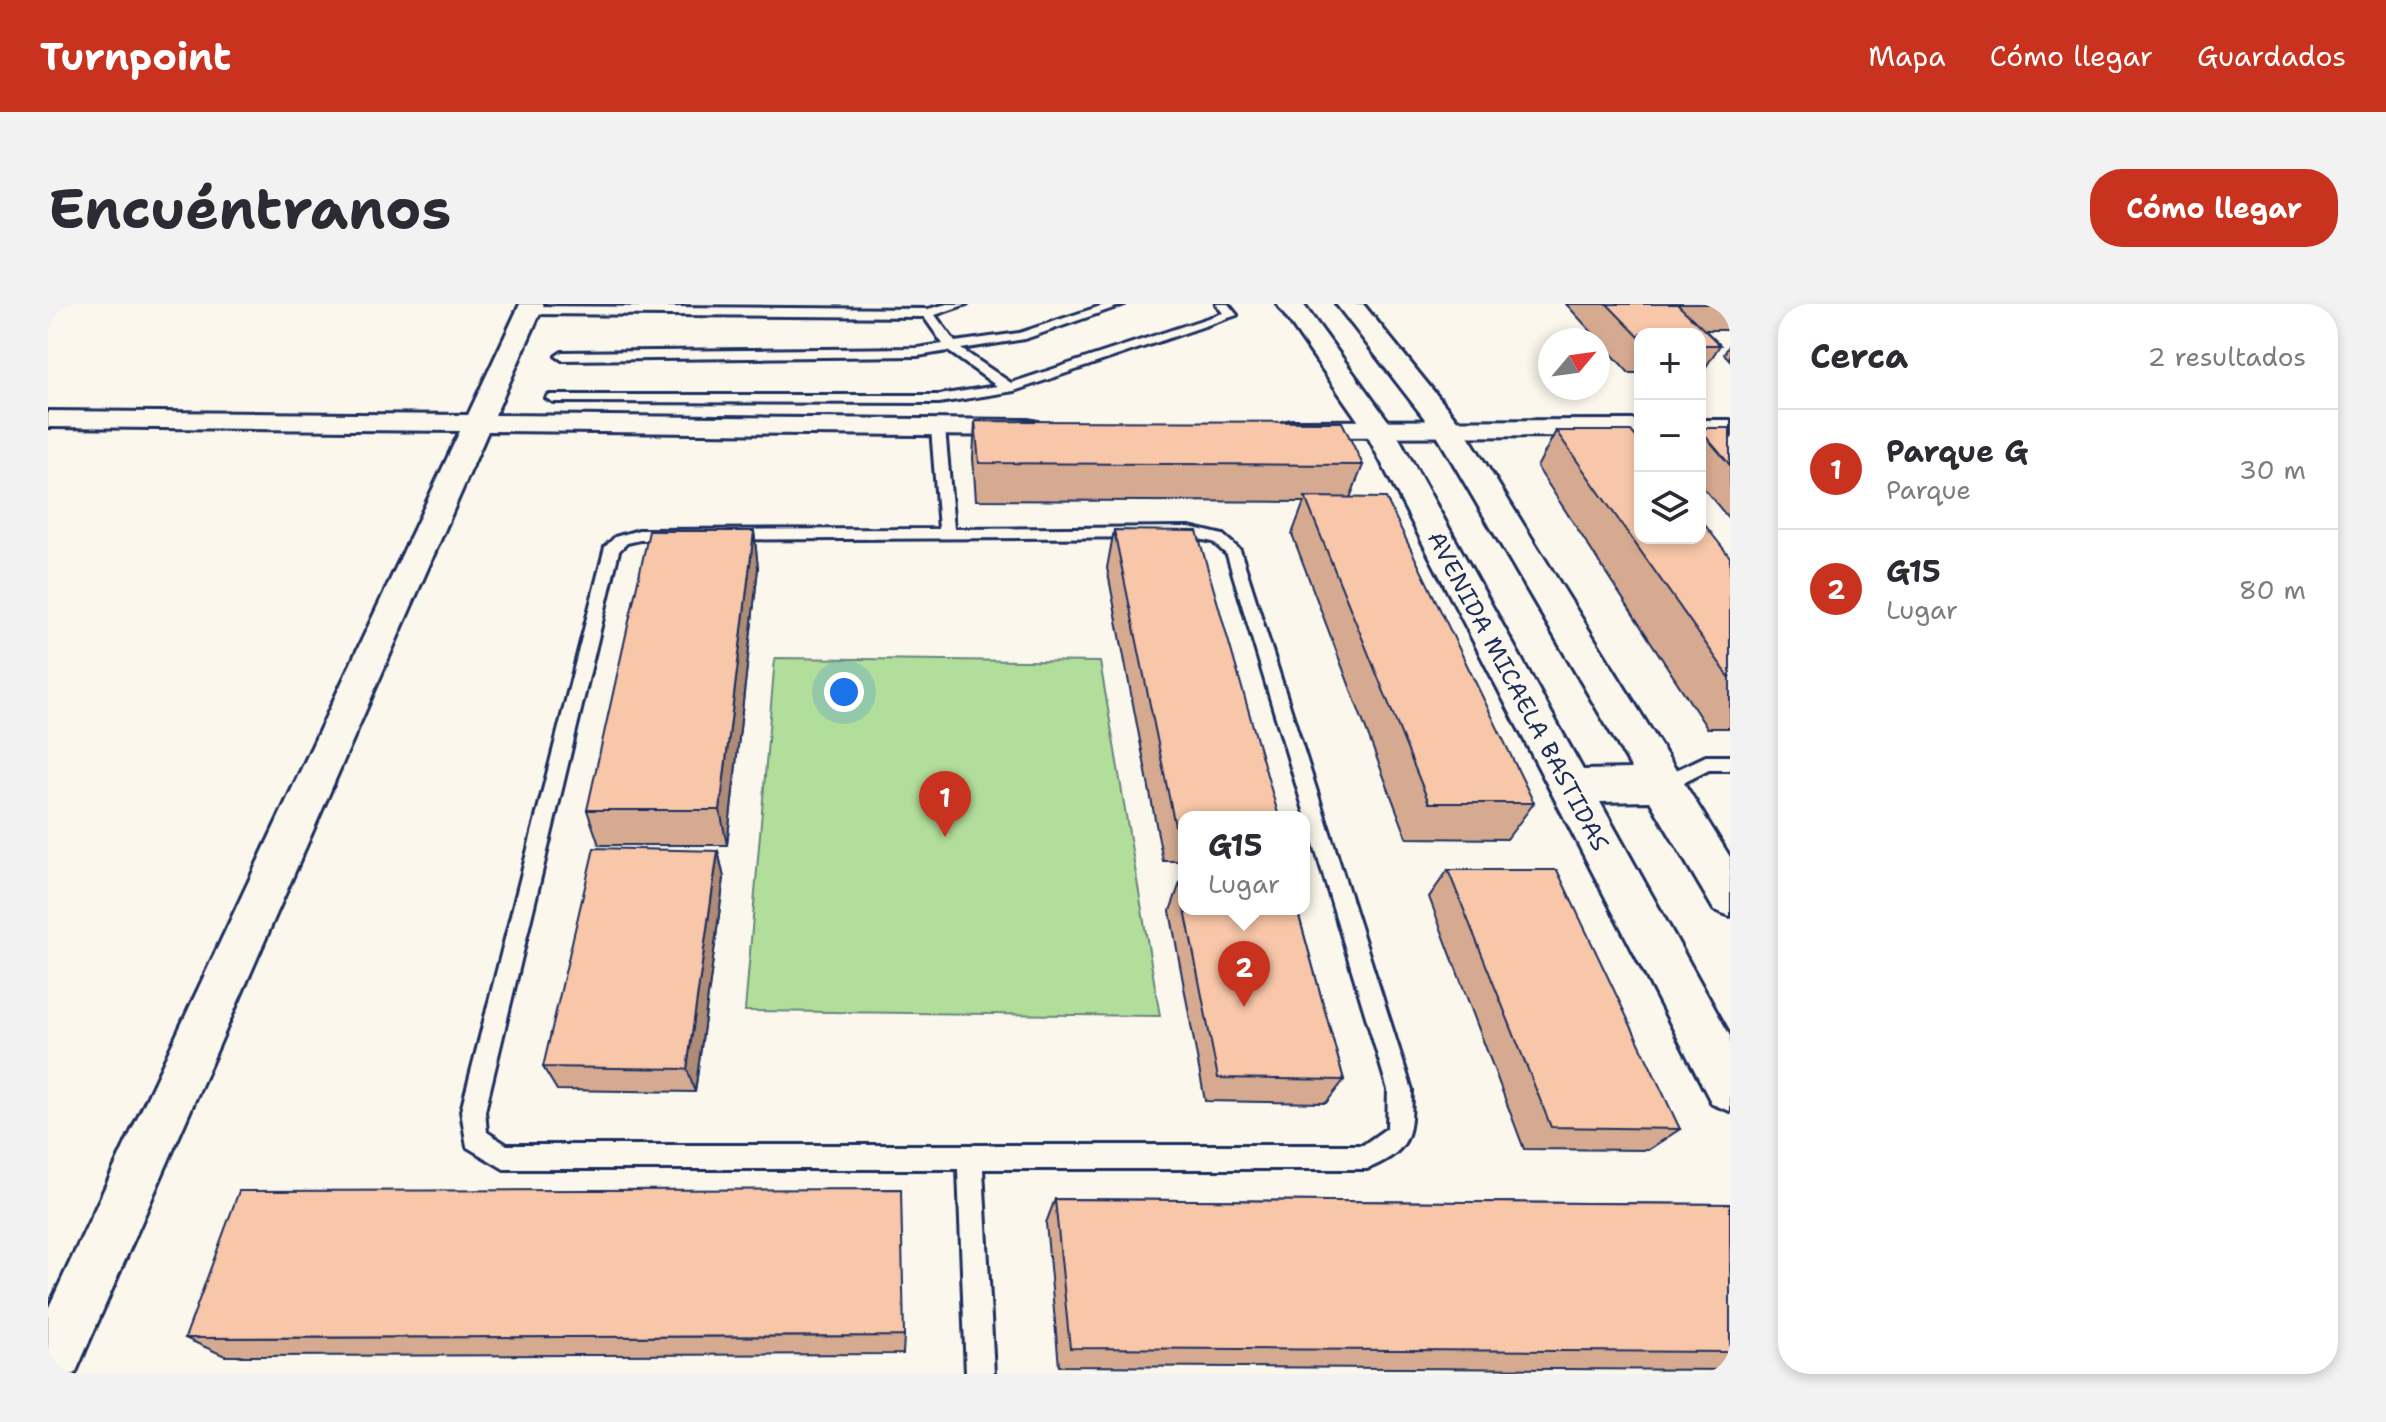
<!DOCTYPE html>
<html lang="es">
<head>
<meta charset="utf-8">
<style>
	:root { --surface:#fff; --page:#f2f2f3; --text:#2b2b33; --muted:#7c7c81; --line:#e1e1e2; --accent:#c8321e }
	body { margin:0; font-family:"Shantell Sans",sans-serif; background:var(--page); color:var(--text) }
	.controls { position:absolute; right:24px; top:24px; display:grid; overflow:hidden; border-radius:16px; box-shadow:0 4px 12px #0003 }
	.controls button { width:72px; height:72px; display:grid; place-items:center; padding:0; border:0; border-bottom:2px solid var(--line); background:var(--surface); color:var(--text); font:40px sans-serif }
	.compass { position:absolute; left:1490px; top:24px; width:72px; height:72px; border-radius:50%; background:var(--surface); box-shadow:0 4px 12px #0003; rotate:61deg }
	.you { position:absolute; left:796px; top:388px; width:28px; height:28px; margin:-20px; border:6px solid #fff; border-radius:50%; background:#1a73e8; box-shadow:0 0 0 12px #1a73e833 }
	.badge { display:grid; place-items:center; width:52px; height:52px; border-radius:50%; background:var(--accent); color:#fff; font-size:26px; font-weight:700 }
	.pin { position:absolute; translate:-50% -66px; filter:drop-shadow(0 2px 4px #0008) }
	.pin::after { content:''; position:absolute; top:42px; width:28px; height:24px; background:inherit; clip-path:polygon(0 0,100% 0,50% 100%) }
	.popup { position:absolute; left:1130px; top:507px; width:132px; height:104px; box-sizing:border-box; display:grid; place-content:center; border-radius:16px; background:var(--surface); filter:drop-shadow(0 2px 6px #0005); font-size:26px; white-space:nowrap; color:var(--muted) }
	.popup b { font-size:30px; color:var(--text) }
	.popup::after { content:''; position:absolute; left:50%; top:100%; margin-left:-16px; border:16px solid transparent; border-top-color:var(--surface) }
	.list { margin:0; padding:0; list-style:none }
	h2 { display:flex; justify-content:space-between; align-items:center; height:104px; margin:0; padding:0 32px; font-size:34px }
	h2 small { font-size:26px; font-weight:400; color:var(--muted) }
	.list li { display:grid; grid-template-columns:52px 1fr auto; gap:24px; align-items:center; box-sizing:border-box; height:120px; padding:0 32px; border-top:2px solid var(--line) }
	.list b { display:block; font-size:30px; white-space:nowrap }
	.list p { margin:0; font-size:26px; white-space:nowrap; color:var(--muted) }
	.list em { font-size:26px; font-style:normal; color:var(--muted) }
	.icon { flex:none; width:44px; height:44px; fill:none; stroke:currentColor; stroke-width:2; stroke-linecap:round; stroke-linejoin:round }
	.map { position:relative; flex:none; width:1682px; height:1070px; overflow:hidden; border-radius:32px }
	header { display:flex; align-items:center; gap:48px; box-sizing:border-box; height:112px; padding:0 40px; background:var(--accent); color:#fff }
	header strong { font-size:38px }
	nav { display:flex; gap:44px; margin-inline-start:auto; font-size:28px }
	.intro { display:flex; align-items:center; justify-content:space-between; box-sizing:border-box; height:192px; padding:0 48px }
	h1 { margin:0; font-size:56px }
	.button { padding:20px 36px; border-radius:32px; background:var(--accent); color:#fff; font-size:28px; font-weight:700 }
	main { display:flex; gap:48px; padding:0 48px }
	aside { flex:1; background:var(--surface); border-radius:32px; box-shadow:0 4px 12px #0003 }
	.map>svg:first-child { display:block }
</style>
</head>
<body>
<header>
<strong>Turnpoint</strong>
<nav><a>Mapa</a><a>Cómo llegar</a><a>Guardados</a></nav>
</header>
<div class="intro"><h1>Encuéntranos</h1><a class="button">Cómo llegar</a></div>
<main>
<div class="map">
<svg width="1682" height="1070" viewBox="0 0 1682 1070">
	<rect width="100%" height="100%" fill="#fbf7ec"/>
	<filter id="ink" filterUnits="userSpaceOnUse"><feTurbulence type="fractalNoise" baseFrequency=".0125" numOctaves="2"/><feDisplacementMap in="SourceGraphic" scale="16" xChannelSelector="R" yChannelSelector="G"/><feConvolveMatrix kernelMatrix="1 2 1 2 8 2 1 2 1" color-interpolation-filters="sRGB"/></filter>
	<g filter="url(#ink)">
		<path fill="#b2de9b" stroke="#66867c" stroke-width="2" d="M727,354L1052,358L1112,712L697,707Z"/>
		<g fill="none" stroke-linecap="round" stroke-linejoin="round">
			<g stroke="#1b2f5e" stroke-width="6">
				<path id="lane" d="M899,0H919L887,11L907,38L971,29L1059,0H1077L977,35L913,45L963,79L1175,9L1168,0H1180L1189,11L966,87L891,99L505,98L498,94L500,91H891L949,82L900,47L870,52L514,56L508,52L514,48L870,44L895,40L876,13L481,10L475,6L481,2L880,5Z
					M890,120L897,124L906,225L1141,223L1175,231L1192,246L1364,786C1363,830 1365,846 1319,865H935L946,1070H918L910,865H456L419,843L413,807L557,243L567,233L591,226L891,225L883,124ZM1141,233L1165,238L1179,251L1340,786L1339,824L1315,841H459L439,828L437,807L571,247L579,239L592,236Z
					M1658,452H1682V466H1661L1621,486H1607L1604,481L1607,476Z"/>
			</g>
			<g stroke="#1b2f5e" stroke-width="6">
				<path id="street" d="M472,0H496L447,111L980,116L990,118L994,124L990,130L980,132L440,127L27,1070H0V1005L412,127L0,123V107L420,111Z
					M1592,116V132L1244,133L1234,131L1230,125L1234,119L1244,117Z
					M1652,116H1682V132H1652Z"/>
			</g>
			<g stroke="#1b2f5e" stroke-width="6">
				<path id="secondary" d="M1229,0H1255L1346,125L1535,466L1584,465L1387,128L1288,0H1315L1416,125L1682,553V612L1666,606L1602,497L1552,498L1682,732V807L1664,800L1316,125Z"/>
			</g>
			<use href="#lane" fill="#fbf7ec" fill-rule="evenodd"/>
			<use href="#street" fill="#fbf7ec" fill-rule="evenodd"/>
			<use href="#secondary" fill="#fbf7ec" fill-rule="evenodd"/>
		</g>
		<path fill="#d5aa90" stroke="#1b2f5e" stroke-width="2" d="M1518,0H1682V26H1657L1672,41L1654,69H1652V30H1592V69H1581Z
			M1682,40V56L1676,50Z
			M927,117L1315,161L1302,194L1486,499L1459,535L1359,534L1244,230L1256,198L928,196L925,154Z
			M1652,124H1682V216L1652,180Z
			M1508,127L1682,253V424H1659L1489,163Z
			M1066,226L1136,513V557H1115L1059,264Z
			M706,227L710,264L679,541H551L539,506Z
			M670,547L676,574L647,788L509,786L495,763Z
			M1400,566L1632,825L1600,846L1476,845L1381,593Z
			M1132,579L1136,580V605H1249L1296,776L1278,799L1157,797L1122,607Z
			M1007,895L1682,900V1066L1011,1062L998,919Z
			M856,1032L855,1050L177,1052L137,1034Z"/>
		<path fill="#ae8b76" stroke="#1b2f5e" stroke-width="2" d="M706,227L710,264L679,541L672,506Z
			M670,547L676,574L647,788L639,765Z"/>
		<path fill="#f8c6a8" stroke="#1b2f5e" stroke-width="2" d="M1559,0H1629L1672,41H1652V30H1592V34Z
			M927,117L1294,118L1315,161L931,159Z
			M1652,124H1682V161L1652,126Z
			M1508,127H1583L1592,138V234H1652V215L1682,253V374Z
			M1257,193L1338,194L1486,499H1381Z
			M1066,226L1149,227L1231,513H1136V522H1127Z
			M601,227H706L672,506H539Z
			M546,544L670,547L639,765L495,763Z
			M1400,566H1509L1632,825L1503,823Z
			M1132,579L1136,580V599Z
			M1137,605H1249L1296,776L1170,774Z
			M853,885L856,1032L137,1034L191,887Z
			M1007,895L1682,900V1048L1022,1044Z"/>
	</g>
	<g text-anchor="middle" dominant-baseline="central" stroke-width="8" stroke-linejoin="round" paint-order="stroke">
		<g font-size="24" fill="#1b2f5e" stroke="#fbf7ec">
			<text transform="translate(1470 387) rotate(62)">AVENIDA MICAELA BASTIDAS</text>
		</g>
	</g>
</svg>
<div class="controls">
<button>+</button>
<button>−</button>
<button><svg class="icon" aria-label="layers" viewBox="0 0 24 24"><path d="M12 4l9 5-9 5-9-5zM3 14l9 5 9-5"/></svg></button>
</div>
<svg class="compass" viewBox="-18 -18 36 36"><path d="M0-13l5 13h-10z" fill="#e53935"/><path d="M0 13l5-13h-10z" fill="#7c7c81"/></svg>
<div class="you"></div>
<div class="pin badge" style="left:897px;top:533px">1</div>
<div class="pin badge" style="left:1196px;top:703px">2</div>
<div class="popup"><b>G15</b>Lugar</div>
</div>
<aside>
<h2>Cerca<small>2 resultados</small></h2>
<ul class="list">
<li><span class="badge">1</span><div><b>Parque G</b><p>Parque</p></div><em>30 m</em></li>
<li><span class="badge">2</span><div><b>G15</b><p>Lugar</p></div><em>80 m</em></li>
</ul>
</aside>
</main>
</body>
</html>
